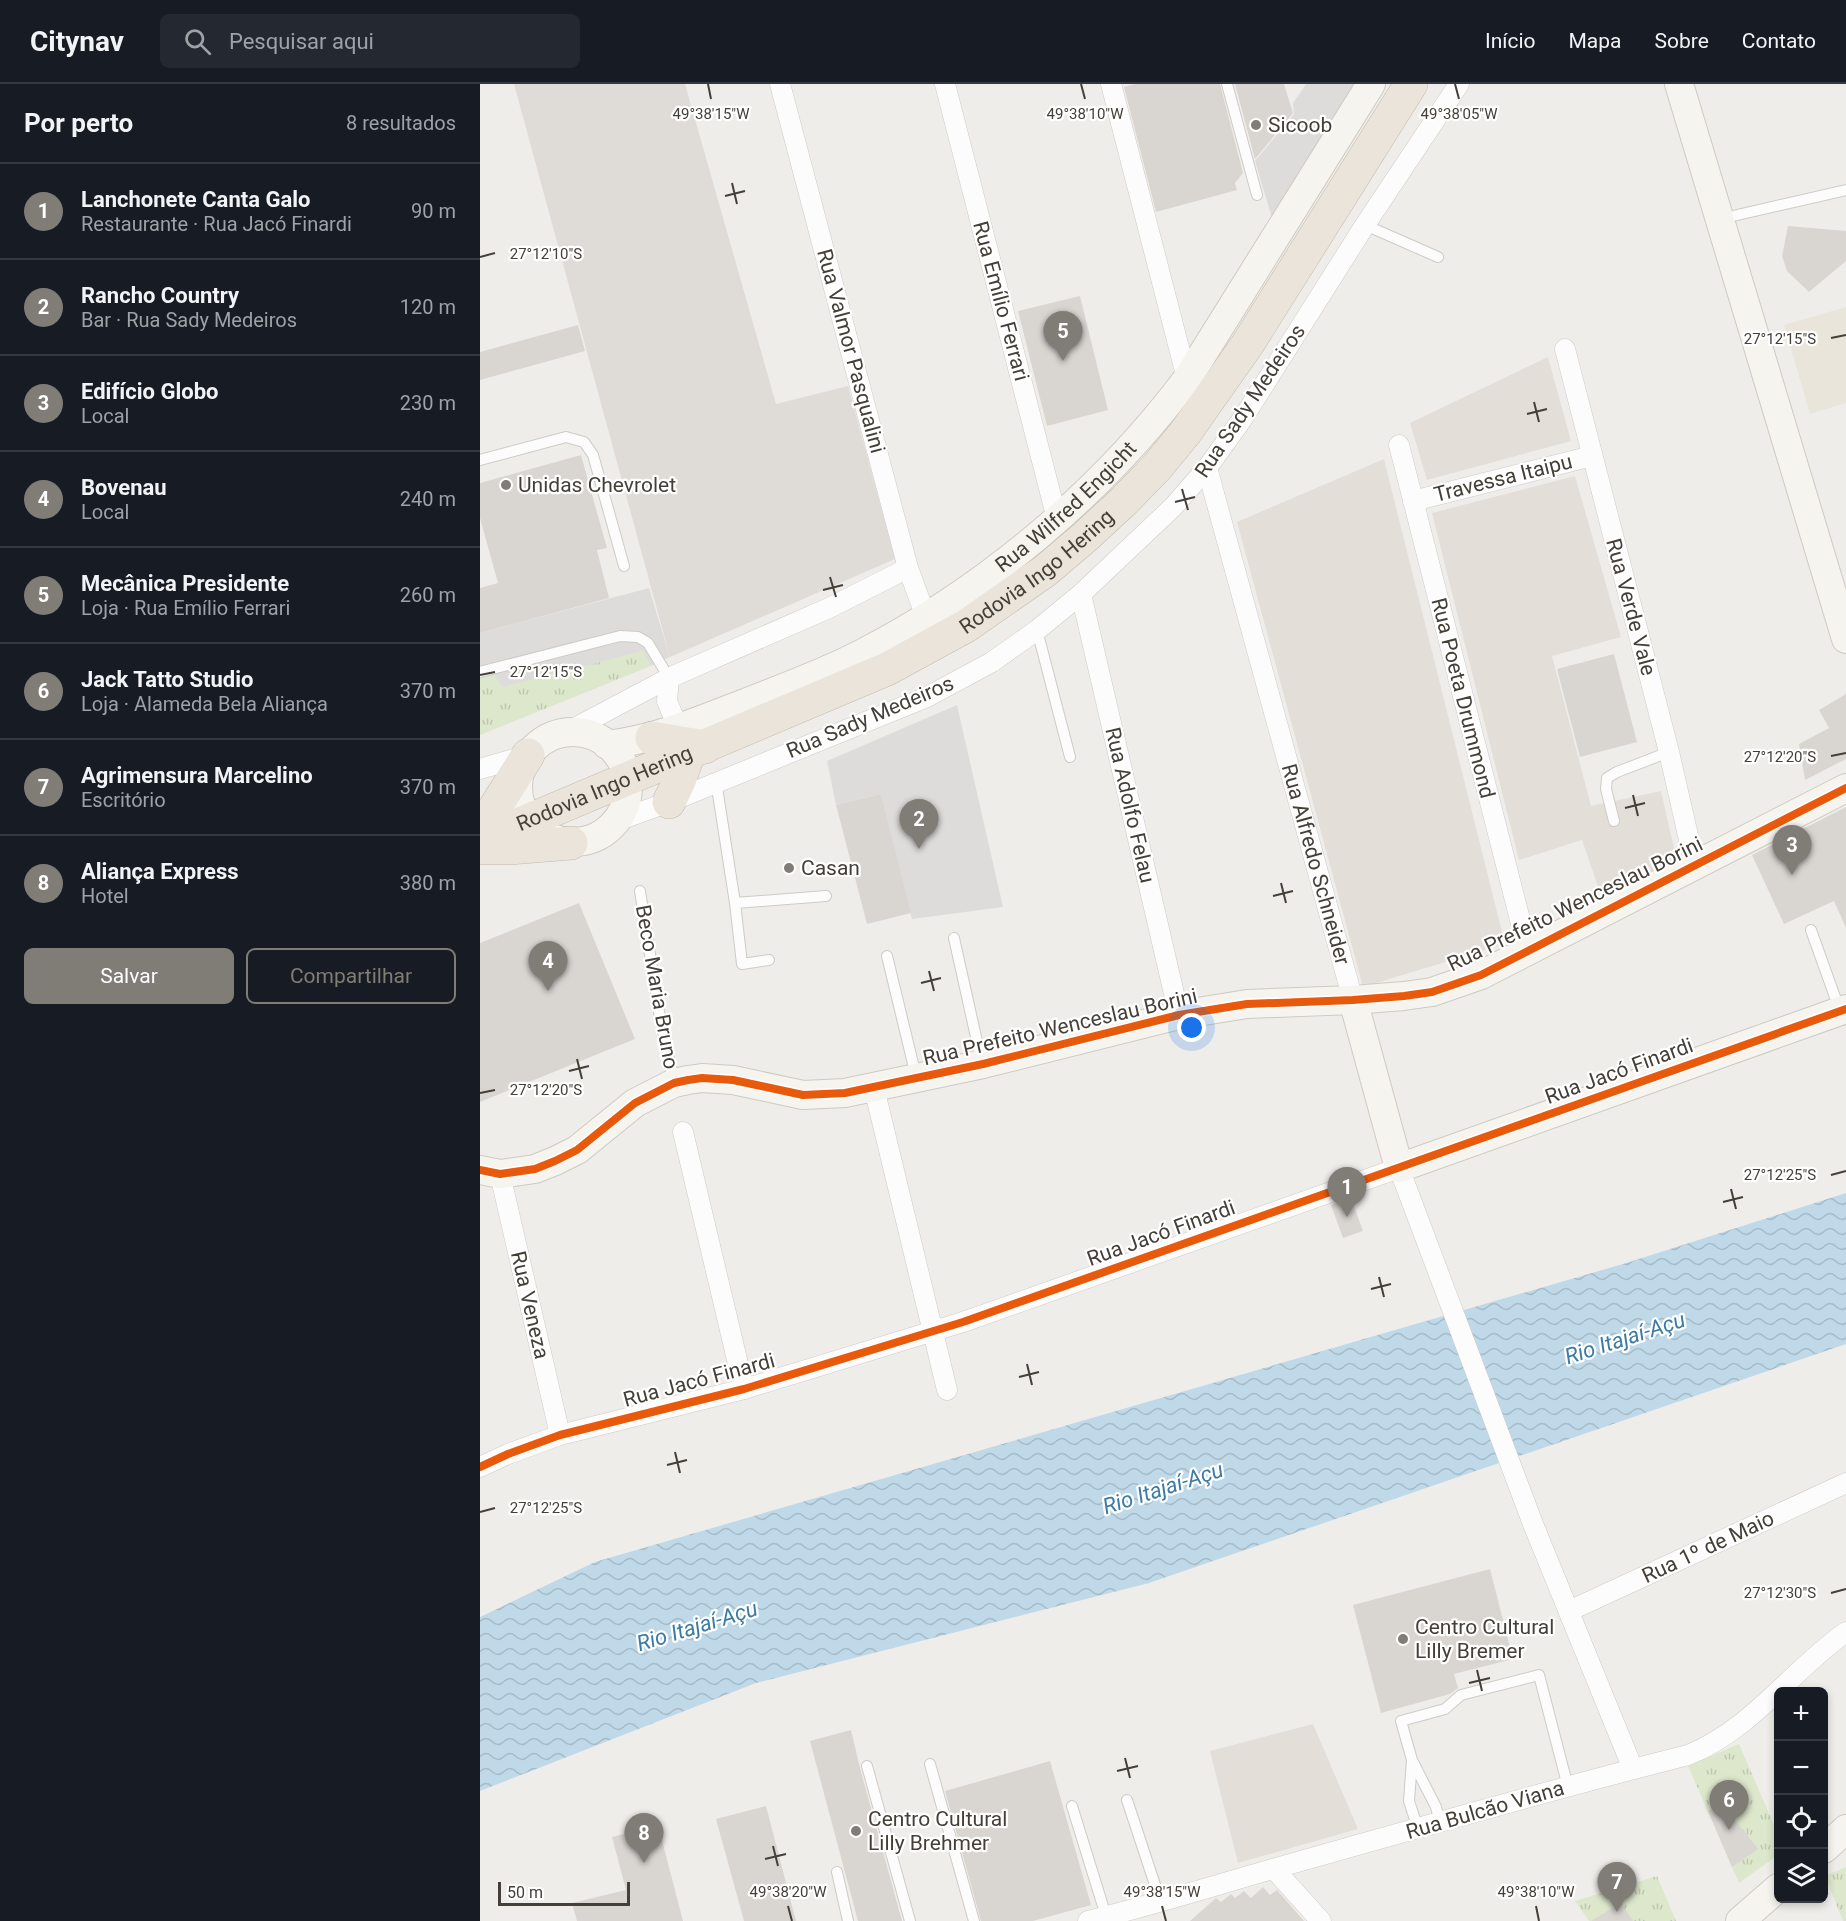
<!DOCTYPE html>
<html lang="pt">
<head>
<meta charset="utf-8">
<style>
	:root { --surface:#171b24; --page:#242831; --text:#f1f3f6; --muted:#9ea1a6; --line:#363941; --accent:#807c76 }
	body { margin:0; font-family:Roboto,sans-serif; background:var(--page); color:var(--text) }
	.controls { position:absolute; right:18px; bottom:18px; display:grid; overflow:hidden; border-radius:9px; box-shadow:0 3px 9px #0003 }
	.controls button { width:54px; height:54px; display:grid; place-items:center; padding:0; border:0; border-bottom:2px solid var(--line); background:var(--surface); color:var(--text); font:30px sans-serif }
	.scale { position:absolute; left:18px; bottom:15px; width:132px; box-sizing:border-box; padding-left:6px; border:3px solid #443f37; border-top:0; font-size:16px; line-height:21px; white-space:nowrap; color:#443f37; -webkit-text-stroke:4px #fff; paint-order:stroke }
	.you { position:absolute; left:712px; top:944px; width:21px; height:21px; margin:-15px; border:4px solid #fff; border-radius:50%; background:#1a73e8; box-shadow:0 0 0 9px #1a73e833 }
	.badge { display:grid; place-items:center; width:39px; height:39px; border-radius:50%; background:var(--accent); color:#fff; font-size:20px; font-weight:700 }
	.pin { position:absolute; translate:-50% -50px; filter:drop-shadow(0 2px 3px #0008) }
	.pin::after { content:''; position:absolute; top:32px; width:21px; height:18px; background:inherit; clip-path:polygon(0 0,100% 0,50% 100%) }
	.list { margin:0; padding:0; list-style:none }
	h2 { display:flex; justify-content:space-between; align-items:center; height:78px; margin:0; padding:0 24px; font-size:26px }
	h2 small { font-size:20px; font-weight:400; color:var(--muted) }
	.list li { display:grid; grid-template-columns:39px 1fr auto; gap:18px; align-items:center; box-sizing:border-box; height:96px; padding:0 24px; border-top:2px solid var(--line) }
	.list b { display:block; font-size:22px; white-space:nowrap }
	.list p { margin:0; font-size:20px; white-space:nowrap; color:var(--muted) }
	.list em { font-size:20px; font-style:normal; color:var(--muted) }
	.actions { display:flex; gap:12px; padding:18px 24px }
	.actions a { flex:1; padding:14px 0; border:2px solid var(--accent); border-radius:9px; text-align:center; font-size:21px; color:var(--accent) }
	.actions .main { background:var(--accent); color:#fff }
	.icon { flex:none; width:33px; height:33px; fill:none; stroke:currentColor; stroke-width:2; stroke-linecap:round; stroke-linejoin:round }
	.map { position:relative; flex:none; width:1366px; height:1837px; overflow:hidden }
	header { display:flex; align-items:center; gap:36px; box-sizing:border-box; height:84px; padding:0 30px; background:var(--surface); border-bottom:2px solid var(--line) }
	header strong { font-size:28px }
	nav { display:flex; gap:33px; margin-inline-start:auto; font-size:21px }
	.search { width:420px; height:54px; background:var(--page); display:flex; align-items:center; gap:15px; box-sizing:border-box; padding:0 21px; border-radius:9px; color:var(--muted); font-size:22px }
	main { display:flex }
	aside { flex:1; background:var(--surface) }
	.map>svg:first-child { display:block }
</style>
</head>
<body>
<header>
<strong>Citynav</strong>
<div class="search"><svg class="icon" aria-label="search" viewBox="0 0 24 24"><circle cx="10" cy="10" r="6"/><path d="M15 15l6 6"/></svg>Pesquisar aqui</div>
<nav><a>Início</a><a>Mapa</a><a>Sobre</a><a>Contato</a></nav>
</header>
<main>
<aside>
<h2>Por perto<small>8 resultados</small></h2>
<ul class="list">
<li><span class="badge">1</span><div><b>Lanchonete Canta Galo</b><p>Restaurante · Rua Jacó Finardi</p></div><em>90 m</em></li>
<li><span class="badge">2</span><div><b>Rancho Country</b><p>Bar · Rua Sady Medeiros</p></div><em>120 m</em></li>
<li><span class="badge">3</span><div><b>Edifício Globo</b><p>Local</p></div><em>230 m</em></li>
<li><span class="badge">4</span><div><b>Bovenau</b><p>Local</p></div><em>240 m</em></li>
<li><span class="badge">5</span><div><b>Mecânica Presidente</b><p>Loja · Rua Emílio Ferrari</p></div><em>260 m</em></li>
<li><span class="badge">6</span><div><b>Jack Tatto Studio</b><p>Loja · Alameda Bela Aliança</p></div><em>370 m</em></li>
<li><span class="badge">7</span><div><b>Agrimensura Marcelino</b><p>Escritório</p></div><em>370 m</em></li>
<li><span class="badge">8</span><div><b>Aliança Express</b><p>Hotel</p></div><em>380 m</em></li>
</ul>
<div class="actions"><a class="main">Salvar</a><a>Compartilhar</a></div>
</aside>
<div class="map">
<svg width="1366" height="1837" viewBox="0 0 1366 1837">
	<defs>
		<pattern id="grass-tufts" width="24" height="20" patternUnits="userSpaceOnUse" patternTransform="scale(1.5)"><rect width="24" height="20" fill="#dde7cc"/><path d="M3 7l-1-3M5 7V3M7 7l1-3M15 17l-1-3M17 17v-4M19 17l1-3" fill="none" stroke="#bfc7b0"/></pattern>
		<pattern id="water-waves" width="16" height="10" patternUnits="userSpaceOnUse" patternTransform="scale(1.5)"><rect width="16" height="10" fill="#bfd9e9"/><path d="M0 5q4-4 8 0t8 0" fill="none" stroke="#a5bbc8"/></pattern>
	</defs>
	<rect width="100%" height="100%" fill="#efedea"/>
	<path fill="#e3dfd8" d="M1068,273L1091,357L947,396L930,339Z
		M904,375L1025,860L883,903L757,438Z
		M1095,392L1141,553L1072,572L1111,722L1181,707L1196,773L1122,814L1102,756L1039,776L952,429Z
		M833,1640L878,1745L758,1779L730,1667Z"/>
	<path fill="#dfdcd8" d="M34,0H205L296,320L368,302L415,475L190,573Z"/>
	<path fill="#e9e5da" d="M1366,223V319L1330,330L1304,241Z"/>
	<path fill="url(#grass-tufts)" d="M163,567L171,582L0,651V593L14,590L22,602Z
		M1259,1660L1298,1750V1771L1259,1799L1208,1682Z
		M1366,1783V1837H1363L1345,1792Z
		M1177,1792L1196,1837H1109L1095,1817Z"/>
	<path fill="#dedcda" d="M826,0H877L792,134L775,77L814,30L813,19Z
		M169,504L190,573L171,582L163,567L22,603L14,590L0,593V549Z
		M477,621L523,823L432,835L401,710L356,721L347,677Z"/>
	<path fill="url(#water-waves)" d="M1366,1109V1260L669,1499L276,1599L0,1707V1533L115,1478L1143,1180Z"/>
	<path fill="#d9d6d2" d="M655,0H740L763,89L755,99L757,106L676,128L644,3Z
		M755,0H804L813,29L775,75Z
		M1308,142L1366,147V177L1329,208L1307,187L1302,172Z
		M600,212L628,326L567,342L538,227Z
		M98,241L105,267L0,296V268Z
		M101,371L127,464L117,466L129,514L0,549V504L18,499L0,434V399Z
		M1134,570L1157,658L1100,673L1077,585Z
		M1366,610V675L1325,696L1319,660L1349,644L1339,626Z
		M401,710L431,829L387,840L356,721Z
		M1366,723V844L1354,817L1304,840L1272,771Z
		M99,819L155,955L0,1018V859Z
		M871,1114L883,1147L863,1154L851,1121Z
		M1010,1485L1033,1575L974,1590L978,1604L970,1610L901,1629L873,1521Z
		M371,1646L380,1684L422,1837H378L330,1657Z
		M570,1677L611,1821L553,1837H501L465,1707Z
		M1243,1720L1278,1765L1252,1783L1228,1727Z
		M286,1722L316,1837H264L236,1735Z
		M178,1741L203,1837H97L92,1819L146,1806L132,1753Z
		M783,1803L790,1811L797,1806L824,1837H710L736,1814L741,1818L751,1810L755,1814L764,1807L771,1814Z
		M1141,1819L1153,1837H1111Z"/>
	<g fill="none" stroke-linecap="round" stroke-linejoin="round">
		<g stroke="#cdcbc8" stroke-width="12">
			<path id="lane" d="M747,0L777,111
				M1240,135L1366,106
				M885,141L958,173
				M0,376L86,353L104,358L113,371L144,482
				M557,546L590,673
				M0,588L140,552L158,553L168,559L189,594
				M236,697L255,819L262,880L289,876
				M1134,737L1126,705L1127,694L1137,688L1189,668
				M160,807L179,928L194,999
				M255,819L346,812
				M1331,846L1360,927
				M474,854L502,980
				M407,872L436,992
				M932,1676L929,1717L938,1745
				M450,1680L494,1837
				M387,1682L430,1837
				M647,1716L681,1819
				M592,1722L626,1832
				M960,1738L956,1723L932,1676L921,1637L965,1625L981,1611L1059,1591L1088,1703
				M357,1788L368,1837"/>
		</g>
		<g stroke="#cdcbc8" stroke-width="21">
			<g id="street">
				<path d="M300,0L428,484L446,533"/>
				<path d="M465,0L577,435"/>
				<path d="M631,0L707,295"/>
				<path d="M1085,265L1189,668L1215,782"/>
				<path d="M919,361L1048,867"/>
				<path id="s1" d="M727,384L873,916"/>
				<path d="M933,417L1112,372"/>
				<path d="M601,510L699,931"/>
				<path d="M189,594L187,617L202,654"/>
				<path d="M89,647L189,594L349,524L428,484"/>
				<path d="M0,685L48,671"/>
				<path d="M139,736L189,718L447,613L512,578L557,546L601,510L693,423L727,384L763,334L885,141L979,0"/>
				<path d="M394,1004L467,1306"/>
				<path d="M203,1048L264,1305"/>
				<path d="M20,1090L80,1351"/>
				<path d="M0,1383L28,1370L80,1351L264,1305L483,1238L919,1084L1053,1440L1153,1685"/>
				<path d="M1089,1527L1366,1399"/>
				<path d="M794,1785L841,1837"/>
				<path d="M608,1837C672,1821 733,1802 796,1784C933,1745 1070,1706 1208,1671C1271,1646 1311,1587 1366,1548"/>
			</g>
		</g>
		<g stroke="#cecac1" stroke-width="30">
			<g id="secondary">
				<path d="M1199,0L1366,555"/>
				<circle cx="93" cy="703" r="55"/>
				<path id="s2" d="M127,661C177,655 218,637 265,619C305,603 345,589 383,569C507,505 623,407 707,295L891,0"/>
				<path d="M873,916L919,1084L1366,925"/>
				<path d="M0,1086L20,1090L55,1085L75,1077L97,1066L155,1019L194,999L208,996L222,994L253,996L323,1011L365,1009L503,980L699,931L767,920L873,916L924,912L952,908L1001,891L1366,704"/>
				<path d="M1344,1765L1366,1745"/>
				<path d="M1260,1837L1298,1804"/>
			</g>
		</g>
		<g stroke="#c4b9a8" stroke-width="34">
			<g id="highway">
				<path d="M172,654L225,663"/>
				<path d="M189,718L199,697L209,669"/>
				<path d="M0,743L14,725L48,671"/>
				<path id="s3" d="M0,757L407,585L486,542L565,487L605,453L644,417L677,383L705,349L767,261L931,0"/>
				<path d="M0,764H29L91,759"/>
			</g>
		</g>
		<use href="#lane" stroke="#fdfcfc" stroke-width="10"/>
		<use href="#street" stroke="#fdfcfc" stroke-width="20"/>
		<use href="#secondary" stroke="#f6f4ef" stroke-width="28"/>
		<use href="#highway" stroke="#eae4db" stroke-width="33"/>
		<g stroke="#fff" stroke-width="11">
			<path id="cycleway" d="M0,1086L20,1090L55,1085L75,1077L97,1066L155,1019L194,999L208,996L222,994L253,996L323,1011L365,1009L503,980L699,931L767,920L873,916L924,912L952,908L1001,891L1366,704
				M0,1383L28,1370L80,1351L264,1305L483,1238L1366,925"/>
		</g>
		<use href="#cycleway" stroke="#e8590c" stroke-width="8"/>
	</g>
	<path fill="none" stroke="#443f37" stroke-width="2" d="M228,0L231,15M601,0L605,15M975,0L979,15M252,99L257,120M245,112L265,107M0,173L15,169M1351,254L1366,251M1054,318L1059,338M1047,330L1067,325M702,405L708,426M695,418L715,413M350,493L356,513M343,506L363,501M0,591L15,588M1351,672L1366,669M1153,711L1158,732M1145,724L1165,719M801,799L806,819M793,812L813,807M449,887L454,907M441,899L461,894M97,975L102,995M89,987L109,982M0,1009L15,1006M1351,1091L1366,1087M1251,1105L1256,1125M1243,1118L1263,1113M899,1193L904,1213M891,1205L911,1200M547,1280L552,1301M539,1293L559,1288M195,1368L200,1389M187,1381L207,1376M0,1428L15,1424M1351,1509L1366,1505M997,1586L1002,1607M989,1599L1010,1594M645,1674L650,1694M637,1687L658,1682M293,1762L298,1782M285,1775L306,1770M308,1822L312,1837M682,1822L686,1837M1056,1822L1059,1837"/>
	<g fill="#807c76" stroke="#fff" stroke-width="2">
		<circle cx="776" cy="41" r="6"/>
		<circle cx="26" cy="401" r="6"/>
		<circle cx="309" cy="784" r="6"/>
		<circle cx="923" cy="1555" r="6"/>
		<circle cx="376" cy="1747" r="6"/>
	</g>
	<g text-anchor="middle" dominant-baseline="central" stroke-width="4.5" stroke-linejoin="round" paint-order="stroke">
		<g font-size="21" fill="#443f37" stroke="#fff" text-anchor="start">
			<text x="788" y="41">Sicoob</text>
			<text x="38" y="401">Unidas Chevrolet</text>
			<text x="321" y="784">Casan</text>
			<text x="935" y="1543">Centro Cultural<tspan x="935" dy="24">Lilly Bremer</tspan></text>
			<text x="388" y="1735">Centro Cultural<tspan x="388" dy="24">Lilly Brehmer</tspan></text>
		</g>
		<g font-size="21" fill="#443f37" stroke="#fff">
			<text transform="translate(521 217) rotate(75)">Rua Emílio Ferrari</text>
			<text transform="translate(371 267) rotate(75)">Rua Valmor Pasqualini</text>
			<text transform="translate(770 317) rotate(-56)">Rua Sady Medeiros</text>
			<text transform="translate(1023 394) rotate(-14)">Travessa Itaipu</text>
			<text stroke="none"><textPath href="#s2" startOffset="524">Rua Wilfred Engicht</textPath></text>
			<text stroke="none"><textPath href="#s3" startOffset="621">Rodovia Ingo Hering</textPath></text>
			<text transform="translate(1151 523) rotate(75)">Rua Verde Vale</text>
			<text transform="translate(983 614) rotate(76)">Rua Poeta Drummond</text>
			<text transform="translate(390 633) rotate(-23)">Rua Sady Medeiros</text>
			<text stroke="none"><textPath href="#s3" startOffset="135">Rodovia Ingo Hering</textPath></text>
			<text transform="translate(650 721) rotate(77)">Rua Adolfo Felau</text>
			<text stroke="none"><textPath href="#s1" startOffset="411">Rua Alfredo Schneider</textPath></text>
			<text transform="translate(1095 820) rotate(-26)">Rua Prefeito Wenceslau Borini</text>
			<text transform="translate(177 903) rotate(80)">Beco Maria Bruno</text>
			<text transform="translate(580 943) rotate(-13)">Rua Prefeito Wenceslau Borini</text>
			<text transform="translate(1139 987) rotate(-20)">Rua Jacó Finardi</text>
			<text transform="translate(681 1149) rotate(-20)">Rua Jacó Finardi</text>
			<text transform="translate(50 1221) rotate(77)">Rua Veneza</text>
			<text transform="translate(219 1296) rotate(-15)">Rua Jacó Finardi</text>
			<text transform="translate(1228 1463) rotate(-25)">Rua 1º de Maio</text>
			<text transform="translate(1005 1726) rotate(-16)">Rua Bulcão Viana</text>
		</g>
		<g font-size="22" font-style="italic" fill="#3b7ba5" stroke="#fff">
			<text transform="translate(1145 1254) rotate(-18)">Rio Itajaí-Açu</text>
			<text transform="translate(683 1404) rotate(-18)">Rio Itajaí-Açu</text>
			<text transform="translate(217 1542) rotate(-17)">Rio Itajaí-Açu</text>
		</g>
	</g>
	<g font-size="15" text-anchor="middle" fill="#443f37" stroke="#fff" stroke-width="4.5" stroke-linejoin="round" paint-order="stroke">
		<text x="231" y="35">49°38'15"W</text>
		<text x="605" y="35">49°38'10"W</text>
		<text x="979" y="35">49°38'05"W</text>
		<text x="66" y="175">27°12'10"S</text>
		<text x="1300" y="260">27°12'15"S</text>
		<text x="66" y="593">27°12'15"S</text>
		<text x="1300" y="678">27°12'20"S</text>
		<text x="66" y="1011">27°12'20"S</text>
		<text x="1300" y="1096">27°12'25"S</text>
		<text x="66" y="1429">27°12'25"S</text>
		<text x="1300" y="1514">27°12'30"S</text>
		<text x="308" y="1813">49°38'20"W</text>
		<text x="682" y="1813">49°38'15"W</text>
		<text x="1056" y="1813">49°38'10"W</text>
	</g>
</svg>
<div class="controls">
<button>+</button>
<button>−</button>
<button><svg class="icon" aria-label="locate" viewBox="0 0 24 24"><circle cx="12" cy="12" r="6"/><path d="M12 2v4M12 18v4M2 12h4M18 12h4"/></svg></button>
<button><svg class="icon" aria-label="layers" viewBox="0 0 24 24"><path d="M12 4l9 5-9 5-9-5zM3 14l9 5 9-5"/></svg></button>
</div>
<div class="scale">50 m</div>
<div class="you"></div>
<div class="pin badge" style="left:867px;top:1133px">1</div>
<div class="pin badge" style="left:439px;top:765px">2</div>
<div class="pin badge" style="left:1312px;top:791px">3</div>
<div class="pin badge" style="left:68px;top:907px">4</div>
<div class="pin badge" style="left:583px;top:277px">5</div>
<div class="pin badge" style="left:1249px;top:1746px">6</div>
<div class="pin badge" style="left:1137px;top:1828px">7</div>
<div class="pin badge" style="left:164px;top:1779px">8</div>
</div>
</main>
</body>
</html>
